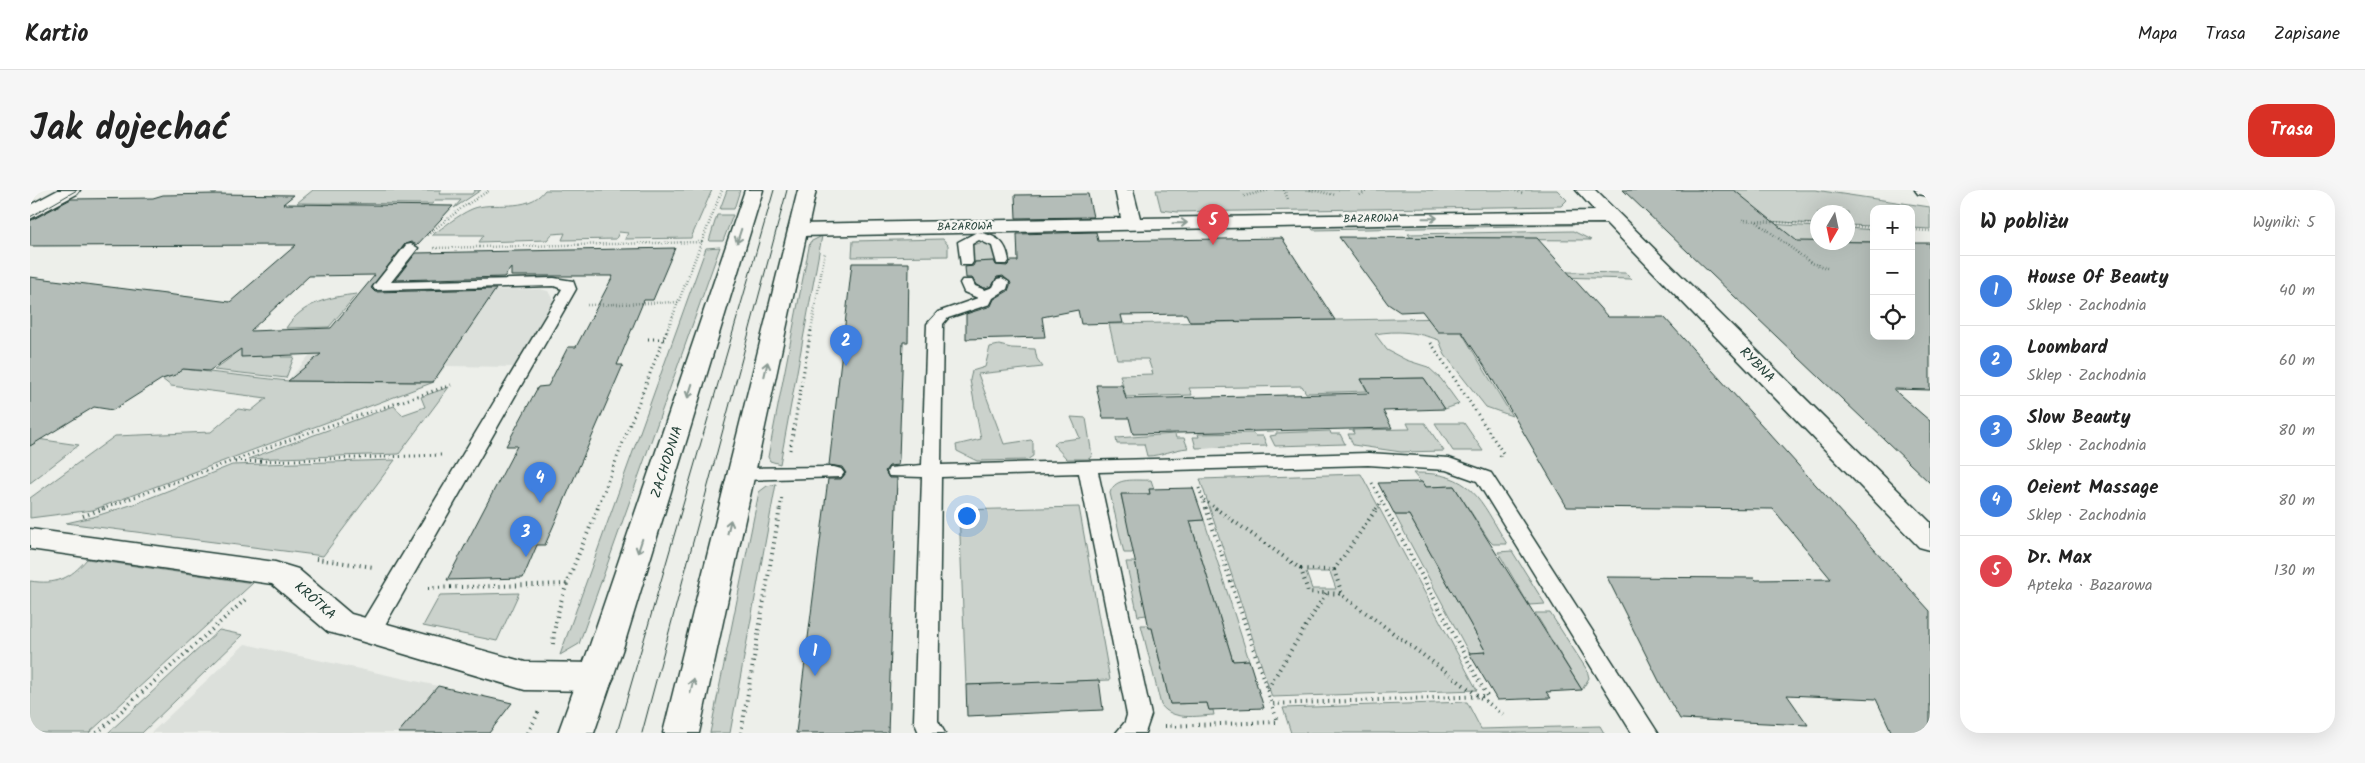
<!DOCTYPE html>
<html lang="pl">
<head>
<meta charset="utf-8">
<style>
	:root { --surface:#fff; --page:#f6f6f6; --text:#222; --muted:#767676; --line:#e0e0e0; --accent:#d93025 }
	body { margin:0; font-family:Kalam,sans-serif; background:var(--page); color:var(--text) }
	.controls { position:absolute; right:15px; top:15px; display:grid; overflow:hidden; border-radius:10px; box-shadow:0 5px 20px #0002 }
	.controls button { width:45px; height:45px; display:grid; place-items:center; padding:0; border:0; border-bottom:1px solid var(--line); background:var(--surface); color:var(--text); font:25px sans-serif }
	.compass { position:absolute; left:1780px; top:15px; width:45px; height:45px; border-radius:50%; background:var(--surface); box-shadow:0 5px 20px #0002; rotate:189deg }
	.you { position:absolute; left:936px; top:325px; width:18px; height:18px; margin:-12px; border:4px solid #fff; border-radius:50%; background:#1a73e8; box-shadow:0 0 0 8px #1a73e833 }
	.badge { display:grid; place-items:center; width:32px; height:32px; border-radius:50%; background:var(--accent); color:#fff; font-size:16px; font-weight:700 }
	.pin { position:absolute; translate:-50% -41px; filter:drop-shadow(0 1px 2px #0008) }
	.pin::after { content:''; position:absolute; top:26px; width:18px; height:15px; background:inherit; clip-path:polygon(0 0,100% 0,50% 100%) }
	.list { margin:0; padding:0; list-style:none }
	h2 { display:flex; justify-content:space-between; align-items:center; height:65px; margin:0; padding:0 20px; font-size:21px }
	h2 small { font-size:16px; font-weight:400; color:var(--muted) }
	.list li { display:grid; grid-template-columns:32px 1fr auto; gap:15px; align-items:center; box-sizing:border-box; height:70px; padding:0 20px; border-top:1px solid var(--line) }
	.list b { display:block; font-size:19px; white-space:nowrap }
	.list p { margin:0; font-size:16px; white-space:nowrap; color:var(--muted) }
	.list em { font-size:16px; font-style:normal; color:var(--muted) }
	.icon { flex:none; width:28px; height:28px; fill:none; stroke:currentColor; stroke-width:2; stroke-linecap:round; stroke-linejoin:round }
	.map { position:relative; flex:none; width:1900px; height:543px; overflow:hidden; border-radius:20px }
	header { display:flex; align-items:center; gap:30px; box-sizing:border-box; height:70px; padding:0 25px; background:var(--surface); border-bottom:1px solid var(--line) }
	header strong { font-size:24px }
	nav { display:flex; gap:28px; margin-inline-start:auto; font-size:18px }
	.intro { display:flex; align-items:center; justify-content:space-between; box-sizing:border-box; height:120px; padding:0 30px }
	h1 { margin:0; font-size:35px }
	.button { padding:12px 22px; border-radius:20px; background:var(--accent); color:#fff; font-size:18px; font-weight:700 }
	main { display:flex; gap:30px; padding:0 30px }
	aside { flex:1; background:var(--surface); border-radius:20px; box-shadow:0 5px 20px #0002 }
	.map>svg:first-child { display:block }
</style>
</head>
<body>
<header>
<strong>Kartio</strong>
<nav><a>Mapa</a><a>Trasa</a><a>Zapisane</a></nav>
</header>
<div class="intro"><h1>Jak dojechać</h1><a class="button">Trasa</a></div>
<main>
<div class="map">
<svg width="1900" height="543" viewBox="0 0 1900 543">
	<rect width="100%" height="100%" fill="#edefea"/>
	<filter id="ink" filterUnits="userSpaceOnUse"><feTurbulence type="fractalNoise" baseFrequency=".02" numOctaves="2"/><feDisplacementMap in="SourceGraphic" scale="10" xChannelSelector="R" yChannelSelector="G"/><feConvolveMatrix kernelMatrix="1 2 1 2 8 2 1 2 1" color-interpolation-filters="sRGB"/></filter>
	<g filter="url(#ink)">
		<path fill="#dce0db" d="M510,99L518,101L523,110L486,177L416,176L404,192L258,191L331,103Z
			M215,454L408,496L482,513L459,543H121Z"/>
		<path fill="#cbd2cc" stroke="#758880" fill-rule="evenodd" d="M283,0H412L409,4H442L445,0H451L424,18L431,10H405L402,14L267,13Z
			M515,0H682L661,48L595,49L598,43L589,42L586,49L532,50L535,43L522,44L517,50L449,52L454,45H402C414,37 428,25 442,19C463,10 497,24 515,0Z
			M697,0H710L704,19H690Z
			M1126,0H1527L1537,10L1531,16L1148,22L1131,20Z
			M1704,0H1785L1900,17V39L1881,38V19H1844V36L1818,35V22H1788L1787,34L1734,31L1702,26L1617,23Z
			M687,25H703L693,51H679Z
			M1541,32L1544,35L1283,40L1281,37Z
			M1739,34L1787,37V51L1764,53Z
			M1818,38L1844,40V52H1818Z
			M1543,41L1561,50L1382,49L1378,44Z
			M792,46L750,274L740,271L738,267L780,52Z
			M913,49L918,55V66L822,67L823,51Z
			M954,52L964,58L966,71L939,72L938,56Z
			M690,57L549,454L530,465L676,58Z
			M1482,81L1596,83L1602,89L1486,86Z
			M327,104L299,137L256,138C272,113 299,107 327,104Z
			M1423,128L1482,226L1456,217L1415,165L1409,150C1387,142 1367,140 1345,144L1357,160L1376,170L1398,177L1411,189L1429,214L1415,219L1394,188L1331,189L1337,201L1276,203L1272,196L1159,198L1162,205L1096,207L1090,185L1123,184L1118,169H1087L1079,134Z
			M110,138L254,161L251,167H264L256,188L184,180L204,165L179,163Z
			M969,155L981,158L1005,159L1007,169L1013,177L948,184L974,254L1001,250L1003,252V266L997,270L947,271L927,261L926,255L951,249L940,190L942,181L955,177L960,157Z
			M153,179L258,191L404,192L63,320L0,328V308L85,246L181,242L208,219L221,221L237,208L141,196L132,189L145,185Z
			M419,197L369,264L218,269L364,216L372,225L395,217L391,207Z
			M1041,227L1056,228L1062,265L1059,269H1037L1024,255L1027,251L1050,248Z
			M1377,233H1395L1414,261L1371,262L1323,255L1318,244H1324L1323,240L1380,239Z
			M1434,233L1453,261H1423L1405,233Z
			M1300,241L1301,244H1310L1315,254L1245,256L1240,246L1246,245V243Z
			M1223,243L1225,246H1233L1237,256L1166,258L1163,247H1169L1168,244Z
			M1145,244L1146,248H1154L1158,258C1144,259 1131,266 1117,266L1114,254H1087L1086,248Z
			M0,248L49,255L0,293Z
			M365,270L293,366L36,333L63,327L107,313L202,275Z
			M1383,283C1443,282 1449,309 1477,354H1463L1459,350L1424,296L1395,297Z
			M1331,284L1447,500L1242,507L1170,289ZM1276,382H1300L1306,399H1282Z
			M1121,290L1124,299L1120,304L1091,305L1104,360L1102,363H1094L1080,303C1085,286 1106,291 1121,290Z
			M746,294L700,543H680L729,302L737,296Z
			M1049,317L1080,490L936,495L929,320Z
			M1365,325H1379L1456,462L1439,463Z
			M1174,330L1219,470L1203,471L1160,331Z
			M1482,361L1515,414L1499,415L1468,362Z
			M57,369L223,393L59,543H0V391C26,395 40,389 57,369Z
			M1096,372H1104L1107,375L1117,425L1108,426Z
			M489,403L467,451L393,436L410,405Z
			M1505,423H1520L1557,480L1559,488L1552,500Z
			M1111,435H1119L1122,438L1140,514L1177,513L1179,520H1183L1184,525C1166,526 1143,531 1131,515Z
			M189,440L213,445L112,543H78Z
			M1437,512L1451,539L1570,536L1574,543H1261L1253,518Z"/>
		<path fill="#b4bdb8" stroke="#1f3d34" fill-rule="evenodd" d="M1593,0H1704L1767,51L1844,52V146H1881V53H1900V200L1863,199L1900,231V293Z
			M186,4L264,5L253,14L423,16L387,55L381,52L375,54L341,98L345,102L466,99L403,192L258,191L291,164L211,167V159L179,181L153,179L145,185L132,189L83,220L64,217L0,256V87L200,112L266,55L0,56V31L41,9L123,8L133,5ZM345,85L301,138L220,141L279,86Z
			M1058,4L1063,27L986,28L985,5Z
			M1066,42L1068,51L1252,48L1305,130L1160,132L1156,124L1091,125L1093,133L1051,134L1048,120L1012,127L1015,147L936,149V124L961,116L964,109L978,101L981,93L973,86L967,87L962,96L955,98L946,95L942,88H936L935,77L943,76L945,72L964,71L966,75L977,76L981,71H988L987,44Z
			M1309,47L1507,48L1578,127H1634L1900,421V543H1862L1846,509L1757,505L1778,535L1650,529L1634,501L1577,387L1724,388L1726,390L1801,389L1743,319L1537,317L1457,180L1432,142H1408L1392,121L1370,122L1358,114Z
			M645,58L623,110H614L587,175H593L529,323L515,355H507L493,388L417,390L487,256H476L508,197L518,196L538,157H546L583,86H481V78L474,87L365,90L386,63Z
			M822,73H879L878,152H873L869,268L868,275L859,276L855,281L859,288H867L858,543H766L798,289H811L816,283L812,277L799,275Z
			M1394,188L1415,219L1353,221L1362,238L1148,243L1103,244L1099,228H1073L1066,195H1092L1096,209L1339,203L1331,189Z
			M1392,292L1395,297L1424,296L1552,500L1516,502L1521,508L1467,510L1439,463L1456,462L1379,325H1365L1348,293Z
			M1163,298L1174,330L1160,331L1203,471L1219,470L1234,518L1179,520L1177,513L1140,514L1122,438H1119L1091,304H1120L1119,299Z
			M1069,490L1073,520L937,526L936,495Z
			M408,496L482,513L459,543H368Z"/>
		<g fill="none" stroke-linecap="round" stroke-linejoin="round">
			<g stroke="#1f3d34" stroke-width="3">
				<path id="lane" d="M947,42C966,46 976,50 979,71L977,74H967L962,56L949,50L942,54L943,72L941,75H931L928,52Z
					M381,54L388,58L361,92L524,88L543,91L546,99L356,433C348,444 344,453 329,448L326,442L532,99L524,96L345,100L343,97L345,94L376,55Z
					M972,88L979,92L977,99L963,108L960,114L918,128L913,134L911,275L1338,263L1419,268L1461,283L1628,543H1602L1447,291L1416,280L1338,275L1068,282L1121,525L1115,543H1086L1095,532L1097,525L1049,283L911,287L908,531L915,543H889L884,531L892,287L859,286L857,282L859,278L892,275L897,134L908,122L948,108L934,102L930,93L932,90H942L945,96L955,100L963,97L967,89Z
					M804,277L811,279L814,283L811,287L711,290L704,288L701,284L704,280L711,278Z"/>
			</g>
			<g stroke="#1f3d34" stroke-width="3">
				<path id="street" d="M1085,0H1103L1110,28L1565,21L1546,0H1565L1900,332V360L1889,357L1576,33L1400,34L768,46L761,44L758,40L761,36L768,34L1091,28Z
					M0,339L245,372L268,379L321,424L495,472L567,473L579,477L584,487L579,497L567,501L495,500L310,445L298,442L242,394L0,359Z"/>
			</g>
			<g stroke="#1f3d34" stroke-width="3">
				<path id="secondary" d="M28,0H50L47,4L0,29V15Z
					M715,0H733L594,455L564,543H528L560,455Z
					M768,0H786L669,543H633Z
					M1885,0H1900V6L1888,4Z"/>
			</g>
			<path stroke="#1f3d34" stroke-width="2.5" stroke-dasharray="0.5 2.5" stroke-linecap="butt" d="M1254,0L1258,9
				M1280,0L1306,5
				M1483,0L1492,3
				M1330,5L1338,0
				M1214,6L1240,0
				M1712,30L1788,35
				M1727,32L1781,73L1797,78
				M1818,36L1844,38
				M1881,40L1900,41
				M397,45L433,17L460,0
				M404,58L672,52
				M557,115L649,112
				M637,141L692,0
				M781,141L795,62"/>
			<path stroke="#1f3d34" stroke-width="3" stroke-dasharray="1 4" stroke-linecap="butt" d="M618,149H634
				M1401,153L1473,263L1469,267
				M760,260L781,140
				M205,272L412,265
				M1342,293L1356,319
				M1169,298L1176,319
				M1174,310L1187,319
				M72,319L289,239L421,195
				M567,319L637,140
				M750,319L752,306
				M1346,319L1352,311"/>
			<path stroke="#1f3d34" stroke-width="4" stroke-dasharray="1 4.5" stroke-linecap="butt" d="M1176,318L1242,514
				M1185,318L1271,379
				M53,326L75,318
				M286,369L344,377
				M1271,379L1304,380L1312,404L1278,402Z
				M1304,380L1347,318
				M398,398L538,394
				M1309,403L1473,524
				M523,454C526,408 551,361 568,318
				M1238,498L1296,403
				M1135,536L1247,532L1242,514L1457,506L1355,318
				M67,543L217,408
				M498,543L510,519
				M711,543L750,318"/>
			<use href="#lane" fill="#f6f6f2" fill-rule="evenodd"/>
			<use href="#street" fill="#f6f6f2" fill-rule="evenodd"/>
			<use href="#secondary" fill="#f6f6f2" fill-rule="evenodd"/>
			<path stroke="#1f3d34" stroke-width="1" d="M0,27L47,0
				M587,543L744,0
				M612,543L757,0"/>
		</g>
		<defs><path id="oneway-shaft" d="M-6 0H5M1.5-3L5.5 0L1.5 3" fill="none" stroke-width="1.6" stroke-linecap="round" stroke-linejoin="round" transform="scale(1.25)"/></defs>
		<g stroke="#8a9a93">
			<use href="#oneway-shaft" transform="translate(1400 28) rotate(-1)"/>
			<use href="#oneway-shaft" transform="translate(1150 33) rotate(-1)"/>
			<use href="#oneway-shaft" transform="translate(709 46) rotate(108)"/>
			<use href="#oneway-shaft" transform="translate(736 179) rotate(-77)"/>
			<use href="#oneway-shaft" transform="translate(660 201) rotate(108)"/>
			<use href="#oneway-shaft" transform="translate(699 337) rotate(-77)"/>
			<use href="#oneway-shaft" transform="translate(610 356) rotate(108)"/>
			<use href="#oneway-shaft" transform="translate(662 496) rotate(-77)"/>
		</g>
	</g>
	<g text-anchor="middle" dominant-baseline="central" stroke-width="4.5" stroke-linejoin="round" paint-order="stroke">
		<g font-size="11" fill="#1f3d34" stroke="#f6f6f2">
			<text transform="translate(1341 29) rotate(-1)">BAZAROWA</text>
			<text transform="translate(935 37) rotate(-1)">BAZAROWA</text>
		</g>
		<g font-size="14" fill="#1f3d34" stroke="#f6f6f2">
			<text transform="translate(1727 175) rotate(45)">RYBNA</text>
			<text transform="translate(637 272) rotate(-72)">ZACHODNIA</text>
			<text transform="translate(285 411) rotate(41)">KRÓTKA</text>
		</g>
	</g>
</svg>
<div class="controls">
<button>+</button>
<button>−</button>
<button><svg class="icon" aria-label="locate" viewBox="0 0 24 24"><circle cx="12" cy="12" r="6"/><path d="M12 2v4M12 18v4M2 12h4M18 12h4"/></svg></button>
</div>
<svg class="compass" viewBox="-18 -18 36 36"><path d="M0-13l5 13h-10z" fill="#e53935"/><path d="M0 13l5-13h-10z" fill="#767676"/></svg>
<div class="you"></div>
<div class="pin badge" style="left:785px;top:486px;background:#3f7fe0">1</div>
<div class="pin badge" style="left:816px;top:176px;background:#3f7fe0">2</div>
<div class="pin badge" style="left:496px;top:367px;background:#3f7fe0">3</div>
<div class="pin badge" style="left:510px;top:313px;background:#3f7fe0">4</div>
<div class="pin badge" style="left:1183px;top:55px;background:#e0444e">5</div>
</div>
<aside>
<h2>W pobliżu<small>Wyniki: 5</small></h2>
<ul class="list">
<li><span class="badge" style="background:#3f7fe0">1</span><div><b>House Of Beauty</b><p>Sklep · Zachodnia</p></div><em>40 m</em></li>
<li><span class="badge" style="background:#3f7fe0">2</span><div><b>Loombard</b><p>Sklep · Zachodnia</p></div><em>60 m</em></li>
<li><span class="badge" style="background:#3f7fe0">3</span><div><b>Slow Beauty</b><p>Sklep · Zachodnia</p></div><em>80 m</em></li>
<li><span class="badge" style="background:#3f7fe0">4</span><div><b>Oeient Massage</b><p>Sklep · Zachodnia</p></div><em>80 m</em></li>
<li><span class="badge" style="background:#e0444e">5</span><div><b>Dr. Max</b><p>Apteka · Bazarowa</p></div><em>130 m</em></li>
</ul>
</aside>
</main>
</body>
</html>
